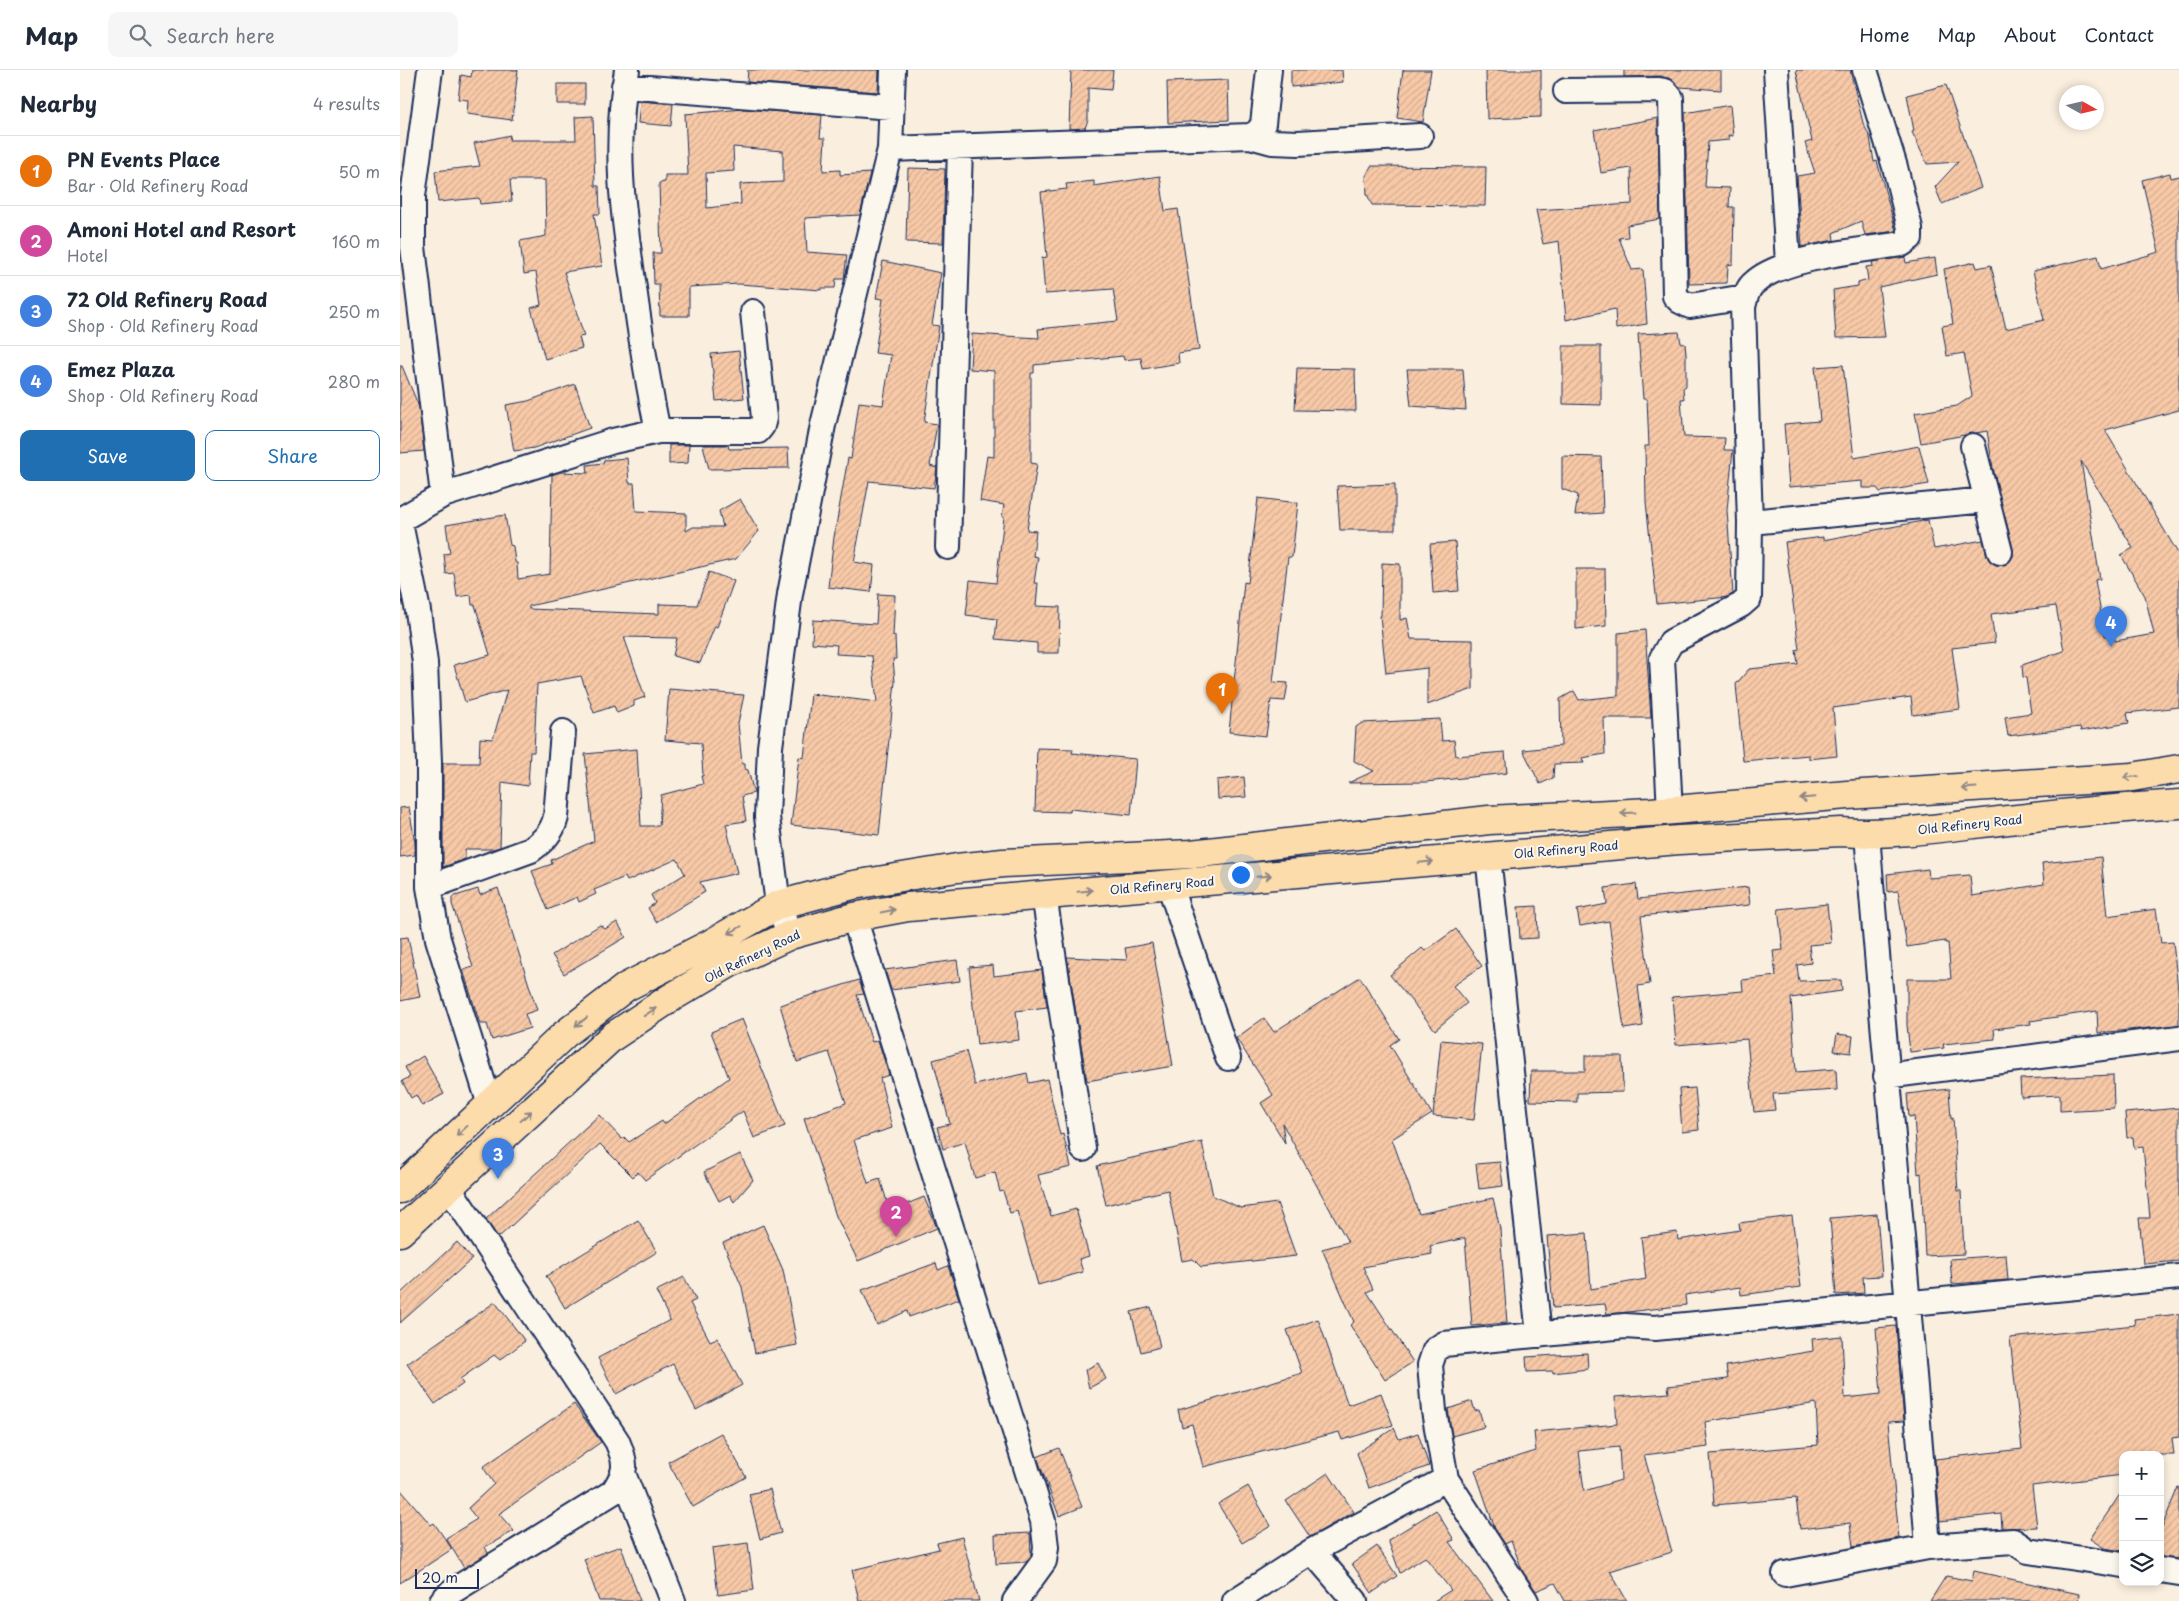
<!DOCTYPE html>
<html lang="en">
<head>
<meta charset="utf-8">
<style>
	:root { --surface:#fff; --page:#f6f6f7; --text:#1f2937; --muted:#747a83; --line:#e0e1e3; --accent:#1f6fb2 }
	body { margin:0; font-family:"Playpen Sans",sans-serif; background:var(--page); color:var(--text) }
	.controls { position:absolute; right:15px; bottom:15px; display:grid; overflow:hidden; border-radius:10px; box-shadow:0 2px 8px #0003 }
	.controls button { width:45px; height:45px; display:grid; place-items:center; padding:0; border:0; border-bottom:1px solid var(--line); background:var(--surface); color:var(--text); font:25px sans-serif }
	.compass { position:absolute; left:1659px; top:15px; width:45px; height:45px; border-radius:50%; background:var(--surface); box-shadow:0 2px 8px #0003; rotate:98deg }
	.scale { position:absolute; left:15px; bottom:12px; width:64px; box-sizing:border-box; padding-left:5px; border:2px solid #1b2f5e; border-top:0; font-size:14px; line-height:18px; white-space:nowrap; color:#1b2f5e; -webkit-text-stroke:4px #fbf7ec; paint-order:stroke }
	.you { position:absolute; left:840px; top:804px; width:18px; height:18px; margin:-12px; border:4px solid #fff; border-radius:50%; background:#1a73e8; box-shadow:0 0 0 8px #1a73e833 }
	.badge { display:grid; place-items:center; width:32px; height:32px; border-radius:50%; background:var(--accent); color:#fff; font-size:16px; font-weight:700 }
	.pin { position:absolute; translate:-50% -41px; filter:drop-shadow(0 1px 2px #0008) }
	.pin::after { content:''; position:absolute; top:26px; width:18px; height:15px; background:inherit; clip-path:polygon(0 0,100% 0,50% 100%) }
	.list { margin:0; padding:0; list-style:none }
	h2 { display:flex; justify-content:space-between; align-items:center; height:65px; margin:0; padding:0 20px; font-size:21px }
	h2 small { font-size:16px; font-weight:400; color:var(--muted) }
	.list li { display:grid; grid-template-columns:32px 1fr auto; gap:15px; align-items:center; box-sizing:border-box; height:70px; padding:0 20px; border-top:1px solid var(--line) }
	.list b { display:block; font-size:19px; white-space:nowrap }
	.list p { margin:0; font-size:16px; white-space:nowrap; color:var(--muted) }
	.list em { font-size:16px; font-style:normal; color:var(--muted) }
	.actions { display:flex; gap:10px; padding:15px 20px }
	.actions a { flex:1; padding:11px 0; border:1px solid var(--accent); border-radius:10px; text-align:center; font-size:18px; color:var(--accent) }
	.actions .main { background:var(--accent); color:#fff }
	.icon { flex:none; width:28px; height:28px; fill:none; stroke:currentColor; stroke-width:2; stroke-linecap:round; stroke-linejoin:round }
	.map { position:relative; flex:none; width:1779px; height:1531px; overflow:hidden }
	header { display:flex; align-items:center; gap:30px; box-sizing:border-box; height:70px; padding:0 25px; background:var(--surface); border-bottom:1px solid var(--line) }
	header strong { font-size:24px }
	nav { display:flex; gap:28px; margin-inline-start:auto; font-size:18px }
	.search { width:350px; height:45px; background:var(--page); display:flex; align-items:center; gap:12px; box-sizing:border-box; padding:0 18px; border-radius:10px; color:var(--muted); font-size:19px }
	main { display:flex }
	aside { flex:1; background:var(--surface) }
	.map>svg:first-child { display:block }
</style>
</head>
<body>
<header>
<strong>Map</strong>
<div class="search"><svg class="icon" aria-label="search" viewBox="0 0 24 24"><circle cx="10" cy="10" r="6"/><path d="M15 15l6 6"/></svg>Search here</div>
<nav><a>Home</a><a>Map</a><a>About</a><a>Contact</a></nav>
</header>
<main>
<aside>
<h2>Nearby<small>4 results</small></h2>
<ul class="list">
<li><span class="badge" style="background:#e8710a">1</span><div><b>PN Events Place</b><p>Bar · Old Refinery Road</p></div><em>50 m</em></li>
<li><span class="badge" style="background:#d1479c">2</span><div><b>Amoni Hotel and Resort</b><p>Hotel</p></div><em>160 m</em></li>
<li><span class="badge" style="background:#3f7fe0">3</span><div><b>72 Old Refinery Road</b><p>Shop · Old Refinery Road</p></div><em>250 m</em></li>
<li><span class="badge" style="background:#3f7fe0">4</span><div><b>Emez Plaza</b><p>Shop · Old Refinery Road</p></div><em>280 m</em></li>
</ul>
<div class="actions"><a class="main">Save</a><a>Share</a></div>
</aside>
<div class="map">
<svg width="1779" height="1531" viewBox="0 0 1779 1531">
	<defs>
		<pattern id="building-hatch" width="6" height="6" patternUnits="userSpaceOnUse" patternTransform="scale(1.25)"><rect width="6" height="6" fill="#f8c9a7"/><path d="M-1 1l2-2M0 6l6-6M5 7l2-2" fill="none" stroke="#d4ad92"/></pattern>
	</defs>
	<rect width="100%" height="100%" fill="#faeede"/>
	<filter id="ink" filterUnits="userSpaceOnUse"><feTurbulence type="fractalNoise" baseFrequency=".02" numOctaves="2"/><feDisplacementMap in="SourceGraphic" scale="10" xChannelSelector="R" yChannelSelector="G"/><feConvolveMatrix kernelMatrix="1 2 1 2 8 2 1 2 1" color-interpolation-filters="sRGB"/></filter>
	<g filter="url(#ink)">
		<path fill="url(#building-hatch)" stroke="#1b2f5e" fill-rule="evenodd" d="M72,0H118L112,50L67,44L68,30L58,29L61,5L71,7Z
			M348,0H479L478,22L347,12Z
			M671,0H713L711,20L688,18V50L685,58L669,59Z
			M891,0H942L943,12L891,17Z
			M1003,0H1031L1023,52L997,48Z
			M1086,0H1141V47L1087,49Z
			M1224,0H1321V20L1280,17L1275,12L1261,6L1224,7Z
			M1396,0H1450L1463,53L1470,67L1474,92L1477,91L1496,161L1465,165L1461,151L1433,163L1434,170L1402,177L1397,106L1415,103L1405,73L1412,71Z
			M828,10L829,50L768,53L767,12Z
			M157,14H185V34H157Z
			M1546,15L1581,118L1542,134L1535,117L1558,92L1527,94L1512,62L1514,61L1507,25Z
			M240,31L273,34L271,56L238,53Z
			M1330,35L1333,66L1328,65L1329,70L1308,72L1305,117L1330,118L1329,137H1334L1333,194L1328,195L1327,213L1289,214L1285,43Z
			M344,39L422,45L420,68H425L423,101L440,100V105L470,103L460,145L405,148L407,182L447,185L444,209H436L435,218H421V220L339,214L289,217V246H260L259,214H254L253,183H261L259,113L265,112V105H288L285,44ZM333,77L383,81V112L340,114L341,134L307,138L306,103L334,101Z
			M193,46L195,116H199L200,144H194L202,196L164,202L184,266L179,267L182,278L145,289L131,238L141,235L136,202L124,204L120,171L146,166L145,110H110L112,131L80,134L79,128L38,132L35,101L80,96L74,73L110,65L109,70H176L175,47Z
			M1258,48L1260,149L1227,155L1228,167L1219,168L1232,200L1243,199L1247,254L1216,259L1215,239L1166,250L1159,171L1143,174L1136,140L1232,134L1231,98L1201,103L1194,60Z
			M971,96L1086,97L1085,136L972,135L967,124L966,106Z
			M508,98L545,99L543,173L506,172Z
			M1770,103L1771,108L1779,106V340L1705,360L1779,485V637L1727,643L1729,653L1681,661L1680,657L1608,666L1605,647L1631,643L1626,608L1623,607L1622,595L1664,581L1656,536L1591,544L1595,573L1552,578L1560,639L1513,645L1511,627L1433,638L1437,686L1409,689V685L1343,691L1336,614L1349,599L1398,594L1396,580L1399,579L1385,472L1423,467V470L1528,450L1534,479L1583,470L1587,486L1590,491L1596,495H1604L1609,492L1613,486V479L1593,398L1587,361L1521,373L1515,343L1557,336L1572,326L1564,283L1547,286L1542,256L1553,254L1544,199L1575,192L1577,198L1591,195L1606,259L1644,250L1633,201L1698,186L1701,199L1759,182L1742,110ZM1681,391L1733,478L1721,485L1745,526L1754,564L1715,571L1714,564L1705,566L1695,510L1700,509Z
			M760,106L765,141L778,139L799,280L778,283L779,293L743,299L741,288L724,290L723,286L634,295V303H631V393L637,394L627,460L636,461L633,486L638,487L634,513H638L636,536L660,537L659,583H637V573L595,569L597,549L566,545L570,510L596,513L604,447H602L604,435L580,431L587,386L594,387V301L570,299L572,264L639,268L638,259L718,251L713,219L645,224L642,188L647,187L641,122L667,119L666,114L694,111V116Z
			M1505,187L1506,193L1535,188L1537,204L1479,217L1485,267L1436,268L1433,220L1458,216V213L1468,210L1466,197L1473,196L1472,192Z
			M483,191L541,203L532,255L539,256L524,352L537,354L530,396L537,398L534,418L469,411L454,492L474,495L471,522L428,517L434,467L448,388L451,389L459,332L483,335L491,285L475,283L483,229L476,228Z
			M1279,262L1281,273L1285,274L1286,284V316L1283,318L1284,329H1281L1284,367L1325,368L1324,380H1333L1327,440L1333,524L1328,527L1257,534L1246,432L1245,376H1249L1247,329H1243L1238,264Z
			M1163,276H1201V335L1163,334Z
			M339,281L344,328L316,331L311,284Z
			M1443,295L1454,388L1519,376L1529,414L1480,422L1477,418H1462V411L1389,417L1384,354L1420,351L1415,297Z
			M0,296H2L19,337L24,381L0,383Z
			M897,298L955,299L956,341L895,340Z
			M1007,299H1063L1066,340L1011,336Z
			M175,314L190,358L134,378L114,381L106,335L128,331Z
			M269,375H289L288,393L269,394Z
			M303,375H328L329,379L388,378L389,398L309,399Z
			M1162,386L1201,387L1203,443L1175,445L1178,425L1162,419Z
			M227,388L229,413H234L236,441L286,443V461L293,457H323L319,441L340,429L359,461L336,489L129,536V539L259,544V534L297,535L309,502L334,511L317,557L315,556L300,593L273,586L277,568L224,567L245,627L234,631V636L217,643L214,636L194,643L181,606L137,614L134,682H130L128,716L102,712L100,777L93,779H65V789L43,797V693H79L80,668L93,669L107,620L65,632L54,595L90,585L75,535H72L71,525L57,527L54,503L46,504L44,484L50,483L46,455L105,445L110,475L113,476L115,492L117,493L118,509L150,504L152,405L160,402L188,403L187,395L203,393L204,390Z
			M995,414V460H940L937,416Z
			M858,428L898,433L892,487H888L873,612L888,613L885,631L871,630L866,666L829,662L844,512L848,513Z
			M1055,472L1059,521L1033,523L1030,474Z
			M982,493L1000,494V550L1007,548L1011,569L1073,570V619L1027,635V598L986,603L980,546H981Z
			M1176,499H1205L1206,556L1176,559Z
			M478,524L495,525L493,566H495L496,589H493L495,612L479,765L391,755L399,687L404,688L411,624L477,632L472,586L436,584L437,575L412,573L413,550L476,554Z
			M1245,560L1251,648H1204L1205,684L1182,688L1184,693L1154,694L1153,708L1140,714L1123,680L1161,676L1160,629L1174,621L1179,630L1218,626V563Z
			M269,619L344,625L338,653L342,694H345V699L348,700L354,723L342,726L346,751L326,754L337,803L300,812L305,822L256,852L248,838L255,833L251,825L285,804L277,789L227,811L225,807L194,820L196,824L179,832L177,827L148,840L132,801L152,794L151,790L194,771L185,684L237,679L241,756H259L261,725L303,714L301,706H303L301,673L265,670Z
			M1040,649L1042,671L1054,670L1056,686L1105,682L1107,703L1026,712L948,713L974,701L954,691L956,657L962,653Z
			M637,678L673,679L672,683L736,689L731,745L670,739V742L635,741Z
			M844,707L846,727L818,729L817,710Z
			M9,737L15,773V785L0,787V738Z
			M1701,787L1707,846L1756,839L1761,873L1773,872L1779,929V955L1698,963L1697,941L1630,951L1631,954L1594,959L1595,969L1543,974L1544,978L1510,982L1507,955V909H1551L1548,873H1545V871L1507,877L1498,821L1488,822L1487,804L1528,799L1529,808L1570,805L1572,826L1644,814L1642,793Z
			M1236,814L1238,829L1348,817L1350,835L1241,846L1250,914L1238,916L1243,956L1224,959L1209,851L1180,856L1177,840L1207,834L1205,818Z
			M98,818L137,940L125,944L130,958L92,970L87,954H80L63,900L73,897L52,834V827L78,819L80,825Z
			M1427,834L1431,873L1409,875L1411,893L1397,895L1399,911L1441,910L1442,921L1391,928L1396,1002L1436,999L1437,1020L1373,1024L1375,1040L1354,1042L1347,969L1276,975L1272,927L1343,921L1342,910L1376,906L1373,881L1383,880L1378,839Z
			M1137,836L1138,868L1120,869L1118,837Z
			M217,852L226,867L164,904L152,885L200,855L205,859Z
			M1056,859L1082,896L1053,916L1067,933L1035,960L990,905L1022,878L1025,881Z
			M8,867L20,927L0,931V868Z
			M752,873L773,996L687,1011L667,887L727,890L725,878Z
			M557,890L560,911L491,920L485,900Z
			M593,895L594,906L642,900L647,937L616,941L619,970L577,975L569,897Z
			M960,907L999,969L990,975L1032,1044L992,1069L1019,1144L1093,1128L1100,1159L1107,1253L1072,1256L1065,1168L1030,1176L1032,1184L963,1197L973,1219L967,1222L1013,1292L985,1310L950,1255L954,1252L922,1179L948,1172L882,1053L885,1073L861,1033L873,1025L836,968L864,948L874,962Z
			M459,910L464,924L457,925L472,972L478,970L489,1005L480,1008L492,1058L454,1070L468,1113L480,1109L490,1141L524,1127L537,1158L458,1191L436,1146L404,1048L446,1033L429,982L397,992L380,935Z
			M342,949L385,1056L354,1068L343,1041L245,1110L238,1102L233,1107L200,1074L99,1167L95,1163L86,1149L199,1045L222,1069L224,1067L229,1072L262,1051L264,1054L329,1008L311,962Z
			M1437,964L1453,966L1451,983L1434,981Z
			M1041,970L1082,974L1074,1050L1033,1046Z
			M566,981L575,1015L627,1003L629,1013L647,1009L660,1065L663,1064L671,1097L638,1105L651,1146L676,1139L689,1186L679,1189L683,1202L638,1215L617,1141L610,1143L603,1121L600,1122L595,1102L575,1108L565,1072L543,1079L537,1057L550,1054L533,990Z
			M23,986L44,1024L22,1036L16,1025L11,1028L2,1011L10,1007L5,997Z
			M1185,986H1222L1223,1022L1177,1023V1032L1130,1031L1131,1001H1185Z
			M1713,1005L1714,1038L1660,1041V1025L1621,1027L1620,1009Z
			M1295,1018L1299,1060L1282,1062L1279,1019Z
			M1549,1019L1551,1049L1553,1048L1558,1121H1561L1564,1184L1525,1186L1521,1103L1518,1104L1514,1046L1509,1047L1507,1024Z
			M1779,1038V1191L1744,1194L1739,1148H1750L1743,1077L1734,1078L1733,1067L1727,1068L1725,1043Z
			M802,1072L813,1126L841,1138L877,1133L896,1186L801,1197L793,1189L782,1191L768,1120L706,1135L697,1096Z
			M340,1084L353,1110L334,1132L330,1125L319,1131L304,1102Z
			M1100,1092L1103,1116L1079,1119L1076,1094Z
			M1477,1144L1482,1206L1463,1207L1464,1223L1436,1225L1430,1148Z
			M1392,1146L1401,1217L1341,1225L1340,1217L1285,1225L1286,1235L1228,1242L1207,1244L1205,1234L1153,1238L1147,1166L1187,1163L1191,1219L1246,1209L1241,1167L1277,1162L1278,1170L1340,1160L1339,1153Z
			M238,1150L257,1182L165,1238L146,1206Z
			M363,1155L383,1200L397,1275L355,1283L342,1217L323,1173Z
			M57,1172L72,1189L0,1253V1224Z
			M1606,1185L1608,1210L1552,1214L1550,1189Z
			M536,1193L538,1200L548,1196L559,1229L509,1247L507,1241L477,1255L462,1220Z
			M284,1207L296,1230L290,1233L310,1271L317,1268L342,1315L296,1340L273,1294L216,1324L198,1288L270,1250L256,1221Z
			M95,1232L125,1271L100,1290L94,1285L60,1309L63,1314L35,1334L7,1294Z
			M751,1237L760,1277L741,1282L731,1242Z
			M1779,1244V1367L1772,1368L1774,1385H1723V1405L1632,1416L1637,1457L1602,1458L1601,1444L1540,1451L1535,1389L1622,1379L1610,1268L1735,1255L1734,1249Z
			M918,1249L948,1335L981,1323L993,1355L942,1370L939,1362L803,1397L792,1354L782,1357L778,1340L902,1303L887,1260Z
			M1496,1256L1504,1351L1488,1352L1499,1468L1453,1477L1450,1453L1400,1459L1396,1428L1314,1435L1310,1384L1418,1375L1416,1333L1305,1352L1308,1377L1244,1385L1272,1482L1210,1501L1227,1531H1165L1155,1513L1136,1521L1123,1502L1111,1471L1105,1474L1095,1459L1075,1400L1136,1381L1134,1362L1217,1354L1215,1327L1269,1323L1268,1316L1328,1309L1326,1296L1413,1281L1412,1269L1442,1266L1445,1328L1481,1324L1476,1258ZM1219,1377L1221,1410L1184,1421L1179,1381Z
			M1187,1283L1188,1299L1153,1303V1301L1127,1302L1126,1287Z
			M698,1293L706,1309L689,1318L685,1300Z
			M1072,1331L1075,1341L1079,1340L1084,1357L1052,1366L1048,1339Z
			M174,1334L201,1372L99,1444L114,1461L85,1477L88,1483L64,1498L46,1468L77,1449L68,1438L94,1414L83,1397Z
			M994,1358L999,1369L1018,1363L1029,1396L969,1418L957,1383Z
			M321,1363L346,1407L293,1437L268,1392Z
			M659,1378L682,1437L659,1446L637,1387Z
			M928,1403L954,1442L910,1467L886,1431Z
			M848,1416L871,1456L842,1473L818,1434Z
			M1778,1417H1779V1489L1760,1487V1462Z
			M0,1419L31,1455L34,1453L52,1479L0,1513Z
			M370,1419L381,1463L360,1469L349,1424Z
			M1723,1420V1481L1704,1478L1690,1469Z
			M1036,1440L1054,1470L1049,1472L1093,1531H1034L1051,1520L1025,1487L1000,1503L988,1470Z
			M630,1463L631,1486L626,1492L596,1494L595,1465Z
			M562,1467L579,1531H459L452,1500L539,1479L537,1473Z
			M348,1473L354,1520L318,1525L312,1478Z
			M221,1476L240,1531H199L184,1489Z
			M977,1476L997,1506L972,1523L952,1494Z
			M1574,1501L1679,1524L1678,1531H1530L1546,1506L1572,1511Z"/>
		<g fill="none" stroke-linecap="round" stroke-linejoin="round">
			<g stroke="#1b2f5e" stroke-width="28">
				<path id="minor" d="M30,0L13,126V177L43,425
					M227,0C214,75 222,137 233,211C240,262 247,311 258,361
					M1376,0L1388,193
					M224,16L492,37
					M1166,21L1259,20L1265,21L1271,28L1275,226L1280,231L1290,236L1345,227
					M850,66L872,72L898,73L1020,66
					M490,79L850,66L858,62L863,54L869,0
					M1573,376L1600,482
					M0,450L43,425L213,371L258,361H358L362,356L364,348L353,242
					M1350,452L1587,430
					M0,453L18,541L25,593L29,692V817L38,869L90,1035
					M548,477L560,78
					M1270,741L1262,588L1271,572L1341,535L1349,528L1350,452L1343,237C1345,229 1347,218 1354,213C1381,187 1464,180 1502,174L1510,168V158L1495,97L1465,0
					M1467,764C1486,1002 1510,1239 1528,1477
					M1088,786L1139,1265
					M769,814L828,988
					M29,817L131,780C144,770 152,763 156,747L163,662
					M644,825L683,1079
					M454,847L643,1451L646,1477L644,1491L615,1531
					M390,865L378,835L367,747L370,677L390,524L423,355L490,79L493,0
					M1486,1006L1779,968
					M224,1406L273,1531
					M912,1481L955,1531
					M1760,1500L1779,1503
					M1385,1504L1528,1477L1613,1471L1628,1481L1723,1495
					M42,1531L51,1522L213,1422C227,1401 227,1394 217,1371L49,1118
					M835,1531L912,1481L1046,1409
					M1126,1531L1046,1409L1034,1341L1030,1295L1035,1280L1044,1274L1225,1256L1255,1258L1779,1207"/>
			</g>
			<g stroke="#1b2f5e" stroke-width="31">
				<path id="major" d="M0,1119L165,964L226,917L312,873L378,835L453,815L557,798L603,793L791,784L1089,750L1251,742L1447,725L1732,707L1779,699
					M0,1162L212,967L272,927L330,893L390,865L454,847L508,837L1279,770L1441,762C1496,766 1553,756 1608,750C1665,743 1722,738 1779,734"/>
			</g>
			<use href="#minor" stroke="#fbf7ec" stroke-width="24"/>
			<use href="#major" stroke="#fddcac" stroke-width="28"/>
		</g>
		<defs><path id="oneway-shaft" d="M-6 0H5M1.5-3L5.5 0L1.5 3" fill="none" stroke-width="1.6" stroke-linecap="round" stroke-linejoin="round" transform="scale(1.25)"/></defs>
		<g stroke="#8c8685">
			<use href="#oneway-shaft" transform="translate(1731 707) rotate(175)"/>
			<use href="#oneway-shaft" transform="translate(1569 718) rotate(176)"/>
			<use href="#oneway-shaft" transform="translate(1407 728) rotate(175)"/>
			<use href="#oneway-shaft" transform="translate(1228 743) rotate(177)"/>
			<use href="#oneway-shaft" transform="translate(1026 792) rotate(-5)"/>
			<use href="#oneway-shaft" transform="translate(864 806) rotate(-5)"/>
			<use href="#oneway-shaft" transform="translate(685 821) rotate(-5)"/>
			<use href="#oneway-shaft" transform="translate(488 841) rotate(-11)"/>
			<use href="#oneway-shaft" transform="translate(335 860) rotate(150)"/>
			<use href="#oneway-shaft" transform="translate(250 942) rotate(-34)"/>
			<use href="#oneway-shaft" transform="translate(181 952) rotate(142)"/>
			<use href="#oneway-shaft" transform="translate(126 1046) rotate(-43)"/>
			<use href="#oneway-shaft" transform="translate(62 1061) rotate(137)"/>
		</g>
	</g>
	<g text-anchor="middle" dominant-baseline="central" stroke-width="4" stroke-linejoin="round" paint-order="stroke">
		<g font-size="12" fill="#1b2f5e" stroke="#fbf7ec">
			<text transform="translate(1570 754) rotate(-6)">Old Refinery Road</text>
			<text transform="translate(1166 779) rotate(-5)">Old Refinery Road</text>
			<text transform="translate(762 815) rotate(-5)">Old Refinery Road</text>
			<text transform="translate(352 886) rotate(-26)">Old Refinery Road</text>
		</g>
	</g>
</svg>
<div class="controls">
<button>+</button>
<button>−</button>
<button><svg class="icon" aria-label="layers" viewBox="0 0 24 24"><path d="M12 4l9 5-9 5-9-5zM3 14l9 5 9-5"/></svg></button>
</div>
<svg class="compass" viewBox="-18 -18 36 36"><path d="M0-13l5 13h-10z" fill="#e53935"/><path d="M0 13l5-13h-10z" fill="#747a83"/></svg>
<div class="scale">20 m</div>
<div class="you"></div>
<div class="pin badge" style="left:822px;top:644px;background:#e8710a">1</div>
<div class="pin badge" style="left:496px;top:1167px;background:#d1479c">2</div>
<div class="pin badge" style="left:98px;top:1109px;background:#3f7fe0">3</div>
<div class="pin badge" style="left:1711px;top:577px;background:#3f7fe0">4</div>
</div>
</main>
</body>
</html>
